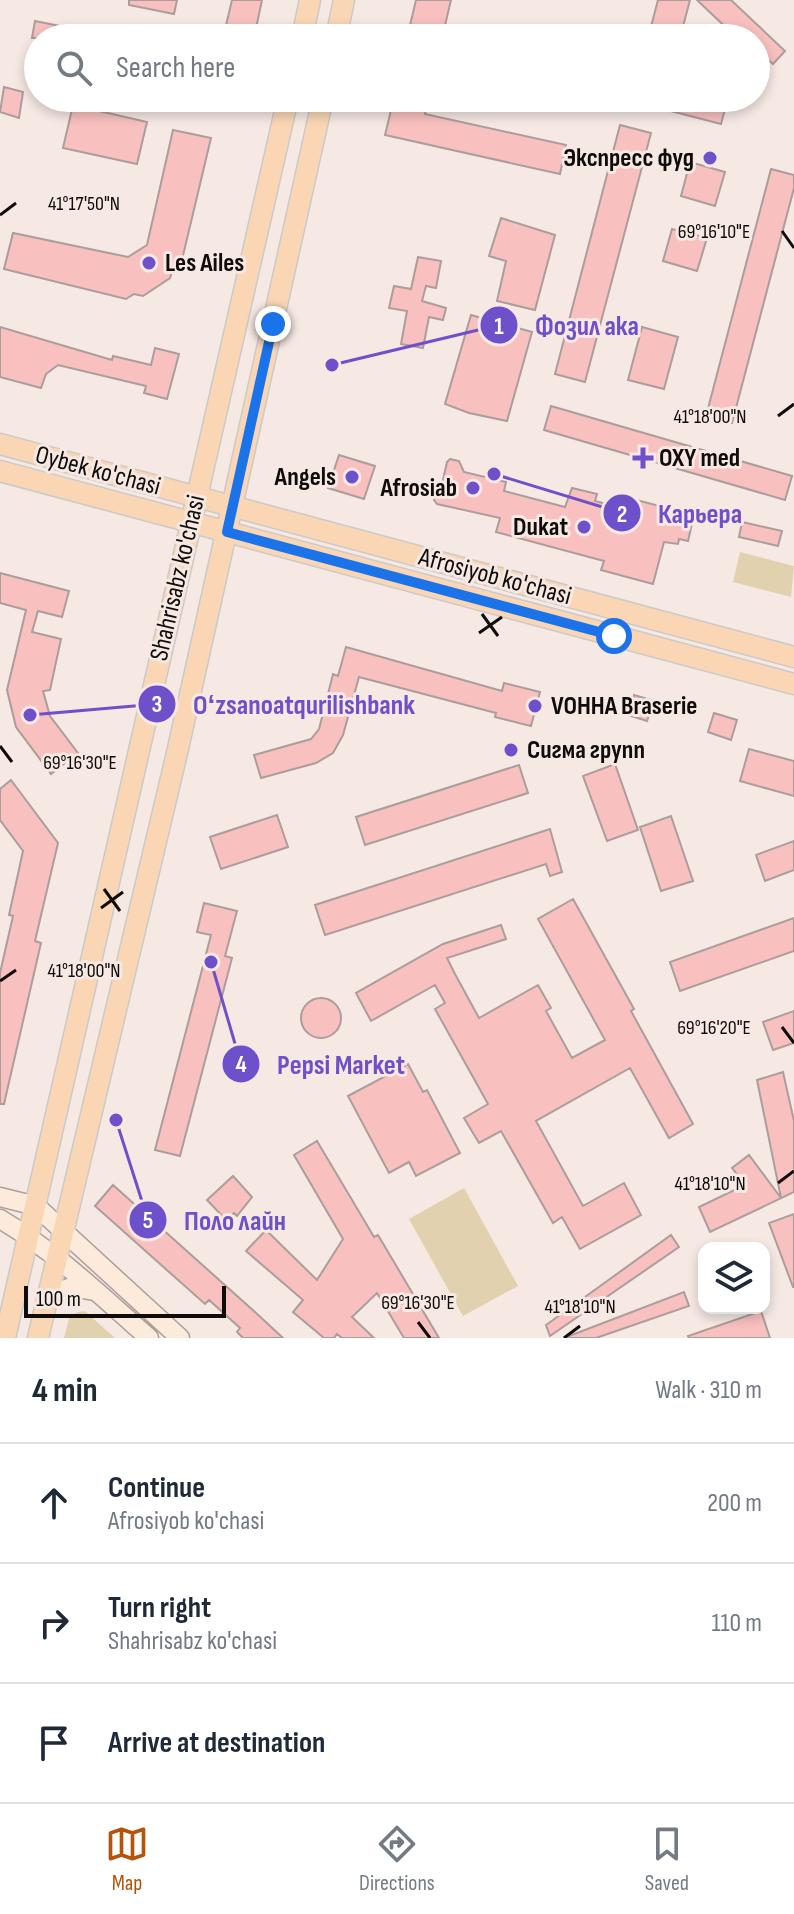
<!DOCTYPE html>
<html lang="en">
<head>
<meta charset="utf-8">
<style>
	:root { --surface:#fff; --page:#f6f6f7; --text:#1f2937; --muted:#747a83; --line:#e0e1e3; --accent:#b45309 }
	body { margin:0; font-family:"Sofia Sans Condensed",sans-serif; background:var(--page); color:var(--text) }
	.controls { position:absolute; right:24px; bottom:24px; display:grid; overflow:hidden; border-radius:16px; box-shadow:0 4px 12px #0003 }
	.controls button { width:72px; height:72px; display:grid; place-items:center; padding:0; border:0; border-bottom:2px solid var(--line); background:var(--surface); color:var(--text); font:40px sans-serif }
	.scale { position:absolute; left:24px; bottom:20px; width:202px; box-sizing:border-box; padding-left:8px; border:4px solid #100c0a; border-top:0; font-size:22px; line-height:28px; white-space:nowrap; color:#100c0a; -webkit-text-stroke:6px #f6e8e3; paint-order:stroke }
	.stop { position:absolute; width:24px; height:24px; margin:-18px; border:6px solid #1a73e8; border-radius:50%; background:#fff }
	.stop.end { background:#1a73e8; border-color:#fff; box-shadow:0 2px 8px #0008 }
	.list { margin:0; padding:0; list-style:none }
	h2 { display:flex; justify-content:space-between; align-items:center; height:104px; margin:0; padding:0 32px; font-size:34px }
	h2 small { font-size:26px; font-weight:400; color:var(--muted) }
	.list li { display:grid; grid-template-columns:52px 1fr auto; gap:24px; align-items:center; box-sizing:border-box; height:120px; padding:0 32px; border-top:2px solid var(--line) }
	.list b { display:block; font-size:30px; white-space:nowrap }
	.list p { margin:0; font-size:26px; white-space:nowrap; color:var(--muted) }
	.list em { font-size:26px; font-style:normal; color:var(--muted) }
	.icon { flex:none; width:44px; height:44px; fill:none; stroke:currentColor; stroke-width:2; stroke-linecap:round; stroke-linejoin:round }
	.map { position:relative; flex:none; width:794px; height:1338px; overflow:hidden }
	.search { position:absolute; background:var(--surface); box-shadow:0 4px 12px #0003; left:24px; right:24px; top:24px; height:88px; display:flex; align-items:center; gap:20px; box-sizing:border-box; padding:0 28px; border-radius:44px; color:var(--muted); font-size:30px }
	.sheet { height:464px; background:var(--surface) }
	nav { display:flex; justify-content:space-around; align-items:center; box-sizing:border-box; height:112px; border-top:2px solid var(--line); background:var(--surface); font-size:22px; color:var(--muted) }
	nav a { display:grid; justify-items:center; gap:4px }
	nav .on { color:var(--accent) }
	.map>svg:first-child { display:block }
</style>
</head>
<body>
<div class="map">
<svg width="794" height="1338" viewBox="0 0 794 1338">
	<rect width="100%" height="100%" fill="#f6e8e3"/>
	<path fill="#e2d1ae" d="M740,552L794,566L791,597L733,582Z
		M464,1188L518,1286L463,1316L409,1219Z
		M83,1311L86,1312L115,1338H64L70,1315Z"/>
	<path fill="#f8c0bf" stroke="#ac9d9d" stroke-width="2" d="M129,0H177L174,14L129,5Z
		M232,0H262L254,38H223Z
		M416,0H451L442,38H407Z
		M658,0H690L680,38H648Z
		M697,0H731L785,51L773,64L756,49V38H737Z
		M35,21L95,33V38H32Z
		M4,87L23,92L19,118L0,112Z
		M394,98H429L425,114L566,145L560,174L385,135Z
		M636,98H728L721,124L636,102Z
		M73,105L147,122L137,164L63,148Z
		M620,125L651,133L585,382L555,374Z
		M173,130L211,138L181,264L173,269L170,278L143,296L134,294L126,299L4,269L13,233L128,257L147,245Z
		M690,162L725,172L715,206L681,196Z
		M771,169L794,175V188L732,423L706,416Z
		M501,218L555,235L535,310L497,301L506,261L489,256Z
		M672,229L707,238L697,271L663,261Z
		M418,257L441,261L436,288L426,286L422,301L446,308L443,320L429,317L423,348L401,344L407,311L389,308L394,286L411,289Z
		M471,315L532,332L507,421L469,413L445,404Z
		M0,327L112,360L113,356L151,365L155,348L179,354L167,399L144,393L146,386L58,365L46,374L41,388L0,377Z
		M642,327L678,337L664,389L628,380Z
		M551,406L792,476L785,500L544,430Z
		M339,455L375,466L364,499L328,488Z
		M450,459L459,461L464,472L506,482L504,491L565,507L572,488L597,494L595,501L618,507L621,496L694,515L688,541L679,539L678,544L664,542L653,584L601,570L604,561L496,532L500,518L437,504L434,500L436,488L441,489L447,462Z
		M742,522L782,531L778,546L739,537Z
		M0,573L69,591L62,617L38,611L32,632L61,639L50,690L43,691L50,716L78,753L51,774L16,727L7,690L26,610L0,603Z
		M346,647L502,691L504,683L540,692L531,726L495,717L496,713L359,677L343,735L333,753L316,763L261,778L254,755L311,739L319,729L333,674L338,676Z
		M634,695L654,701L647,721L628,715Z
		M714,713L737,720L731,740L708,732Z
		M749,749L794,761V796L740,781Z
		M615,764L638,830L607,841L583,776Z
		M519,765L528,793L365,845L356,817Z
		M11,780L58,843L35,941L41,943L4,1104H0V973L13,916L9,915L23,851L0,820V789Z
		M277,815L288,847L221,869L210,837Z
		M671,816L693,881L661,891L640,827Z
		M550,829L562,872L550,876L546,864L325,935L315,905Z
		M794,841V870L765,881L756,855Z
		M573,899L634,1009L631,1011L693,1124L669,1138L630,1068L536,1121L583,1206L624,1183L641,1215L580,1249L562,1217L553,1223L501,1131L479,1143L464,1118L488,1104L435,1009L445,1003L435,985L371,1021L356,993L443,944L501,925L506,939L447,958L455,974L479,1018L538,985L551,1008L546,1011L572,1058L605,1040L538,919Z
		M204,903L237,911L225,956L232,958L180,1156L155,1150L211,935L197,932Z
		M794,918V951L680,991L670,962Z
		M301 1018a20 20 0 1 1 40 0a20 20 0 1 1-40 0Z
		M794,1011V1043L773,1050L763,1022Z
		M408,1064L423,1092L427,1090L460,1153L416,1176L409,1162L389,1173L348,1096Z
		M783,1072L794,1121V1192L710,1232L699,1207L745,1185L732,1168L749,1155L781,1198L757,1080Z
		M317,1141L374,1237L378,1235L439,1338H404L377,1293L352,1317L374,1338H342L337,1334L334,1338H324L293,1312L303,1300L246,1251L266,1230L317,1280L343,1239L294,1155Z
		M233,1176L252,1197L237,1216L234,1213L227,1221L207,1200Z
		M113,1185L255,1312L283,1338H243L237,1332L240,1328L209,1300L205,1304L95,1206Z
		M794,1214V1287H793L769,1223Z
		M671,1235L679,1247L550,1336L546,1325Z
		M684,1292L689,1306L596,1338H564Z
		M761,1311L770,1338H689L688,1336Z"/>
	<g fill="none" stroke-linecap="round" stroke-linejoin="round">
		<g stroke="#ac9e99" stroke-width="21">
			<path id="secondary" d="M0,1197L36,1206L180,1338
				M0,1219C55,1251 101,1296 149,1338
				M47,1297L71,1287L94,1291"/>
		</g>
		<g stroke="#cacac9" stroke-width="23">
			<path id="primary" d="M302,38L310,0
				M336,38L344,0
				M0,444L794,657
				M0,471L794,684
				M5,1338L288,98
				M38,1338L177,753L323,98"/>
		</g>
		<use href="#secondary" stroke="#fcebda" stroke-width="18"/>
		<use href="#primary" stroke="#fad6b5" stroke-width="20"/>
	</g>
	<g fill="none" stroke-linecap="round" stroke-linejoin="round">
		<path stroke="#1a73e8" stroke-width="10" d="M273,324L227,532L614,636"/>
	</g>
	<path fill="none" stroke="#100c0a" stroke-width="3" d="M0,215L16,203M782,231L794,248M778,416L794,404M482,614L498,636M479,633L502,617M0,746L12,762M104,889L120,911M101,908L123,892M0,981L16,970M782,1027L794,1043M778,1183L794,1171M418,1322L430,1338M564,1338L580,1326"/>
	<g fill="#6e50ca" stroke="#f6e8e3" stroke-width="3">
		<circle cx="710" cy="158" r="8"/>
		<circle cx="149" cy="263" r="8"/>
		<path d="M639 446h8v8h8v8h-8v8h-8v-8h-8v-8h8z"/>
		<circle cx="352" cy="477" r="8"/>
		<circle cx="473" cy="488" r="8"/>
		<circle cx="584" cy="527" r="8"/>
		<circle cx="535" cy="706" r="8"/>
		<circle cx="511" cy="750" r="8"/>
	</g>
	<g text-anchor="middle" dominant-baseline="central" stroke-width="6" stroke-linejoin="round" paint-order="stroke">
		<g font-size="26" font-weight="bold" fill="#100c0a" stroke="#f6e8e3" text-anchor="end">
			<text x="694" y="158">Экспресс фуд</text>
			<text x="165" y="263" text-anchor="start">Les Ailes</text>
			<text x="659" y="458" text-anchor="start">OXY med</text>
			<text x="336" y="477">Angels</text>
			<text x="457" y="488">Afrosiab</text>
			<text x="568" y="527">Dukat</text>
			<text x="551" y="706" text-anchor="start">VOHHA Braserie</text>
			<text x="527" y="750" text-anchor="start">Сигма групп</text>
		</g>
		<g font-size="26" fill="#100c0a" stroke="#f6e8e3">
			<text transform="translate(98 471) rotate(15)">Oybek ko'chasi</text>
			<text transform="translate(495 577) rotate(15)">Afrosiyob ko'chasi</text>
			<text transform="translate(178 578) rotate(-77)">Shahrisabz ko'chasi</text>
		</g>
	</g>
	<g font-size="20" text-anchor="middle" fill="#100c0a" stroke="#f6e8e3" stroke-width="6" stroke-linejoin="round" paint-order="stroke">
		<text x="84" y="210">41°17'50"N</text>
		<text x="714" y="238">69°16'10"E</text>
		<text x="710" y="423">41°18'00"N</text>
		<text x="80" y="769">69°16'30"E</text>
		<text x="84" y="977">41°18'00"N</text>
		<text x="714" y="1034">69°16'20"E</text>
		<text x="710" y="1190">41°18'10"N</text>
		<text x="418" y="1309">69°16'30"E</text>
		<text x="580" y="1313">41°18'10"N</text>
	</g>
	<path fill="none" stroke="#6e50ca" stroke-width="3" d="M332 365L499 325M494 474L622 513M30 715L157 704M211 962L241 1064M116 1120L148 1220"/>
	<g fill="#6e50ca" stroke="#f6e8e3" stroke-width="3">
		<circle cx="332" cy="365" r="8"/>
		<circle cx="494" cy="474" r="8"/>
		<circle cx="30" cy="715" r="8"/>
		<circle cx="211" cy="962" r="8"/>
		<circle cx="116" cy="1120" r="8"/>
		<circle cx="499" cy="325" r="20"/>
		<circle cx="622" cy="513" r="20"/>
		<circle cx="157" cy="704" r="20"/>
		<circle cx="241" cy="1064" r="20"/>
		<circle cx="148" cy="1220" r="20"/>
	</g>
	<g font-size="24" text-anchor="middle" font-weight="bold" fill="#fff">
		<text x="499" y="334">1</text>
		<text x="622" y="522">2</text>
		<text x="157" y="712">3</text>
		<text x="241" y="1072">4</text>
		<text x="148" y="1228">5</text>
	</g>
	<g font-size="28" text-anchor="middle" font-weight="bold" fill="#6e50ca" stroke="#f6e8e3" stroke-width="6" stroke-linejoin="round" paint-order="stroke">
		<text x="587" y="335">Фозил ака</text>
		<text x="700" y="523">Карьера</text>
		<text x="304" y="714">Oʻzsanoatqurilishbank</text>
		<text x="341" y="1074">Pepsi Market</text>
		<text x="235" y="1230">Поло лайн</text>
	</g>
</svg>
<div class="controls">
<button><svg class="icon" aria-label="layers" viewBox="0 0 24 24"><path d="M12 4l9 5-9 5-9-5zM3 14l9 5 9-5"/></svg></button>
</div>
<div class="scale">100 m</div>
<div class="stop" style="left:614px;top:636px"></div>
<div class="stop end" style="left:273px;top:324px"></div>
<div class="search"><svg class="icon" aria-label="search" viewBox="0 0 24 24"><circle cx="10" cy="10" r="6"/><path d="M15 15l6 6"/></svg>Search here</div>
</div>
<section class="sheet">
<h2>4 min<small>Walk · 310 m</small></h2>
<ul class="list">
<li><svg class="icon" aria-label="ahead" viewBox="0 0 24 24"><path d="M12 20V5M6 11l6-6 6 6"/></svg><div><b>Continue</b><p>Afrosiyob ko'chasi</p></div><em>200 m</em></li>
<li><svg class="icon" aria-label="right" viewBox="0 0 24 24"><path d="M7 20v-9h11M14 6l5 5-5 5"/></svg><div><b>Turn right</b><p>Shahrisabz ko'chasi</p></div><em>110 m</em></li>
<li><svg class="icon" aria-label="arrive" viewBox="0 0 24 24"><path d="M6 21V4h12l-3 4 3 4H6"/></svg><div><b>Arrive at destination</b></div></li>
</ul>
</section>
<nav>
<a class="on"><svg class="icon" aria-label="map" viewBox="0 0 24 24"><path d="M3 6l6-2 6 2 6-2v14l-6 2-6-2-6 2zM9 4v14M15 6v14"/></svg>Map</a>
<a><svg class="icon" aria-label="directions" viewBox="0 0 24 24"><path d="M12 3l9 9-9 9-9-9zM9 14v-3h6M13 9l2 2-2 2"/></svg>Directions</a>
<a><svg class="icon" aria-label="saved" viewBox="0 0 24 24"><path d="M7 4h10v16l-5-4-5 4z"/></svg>Saved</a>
</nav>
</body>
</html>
